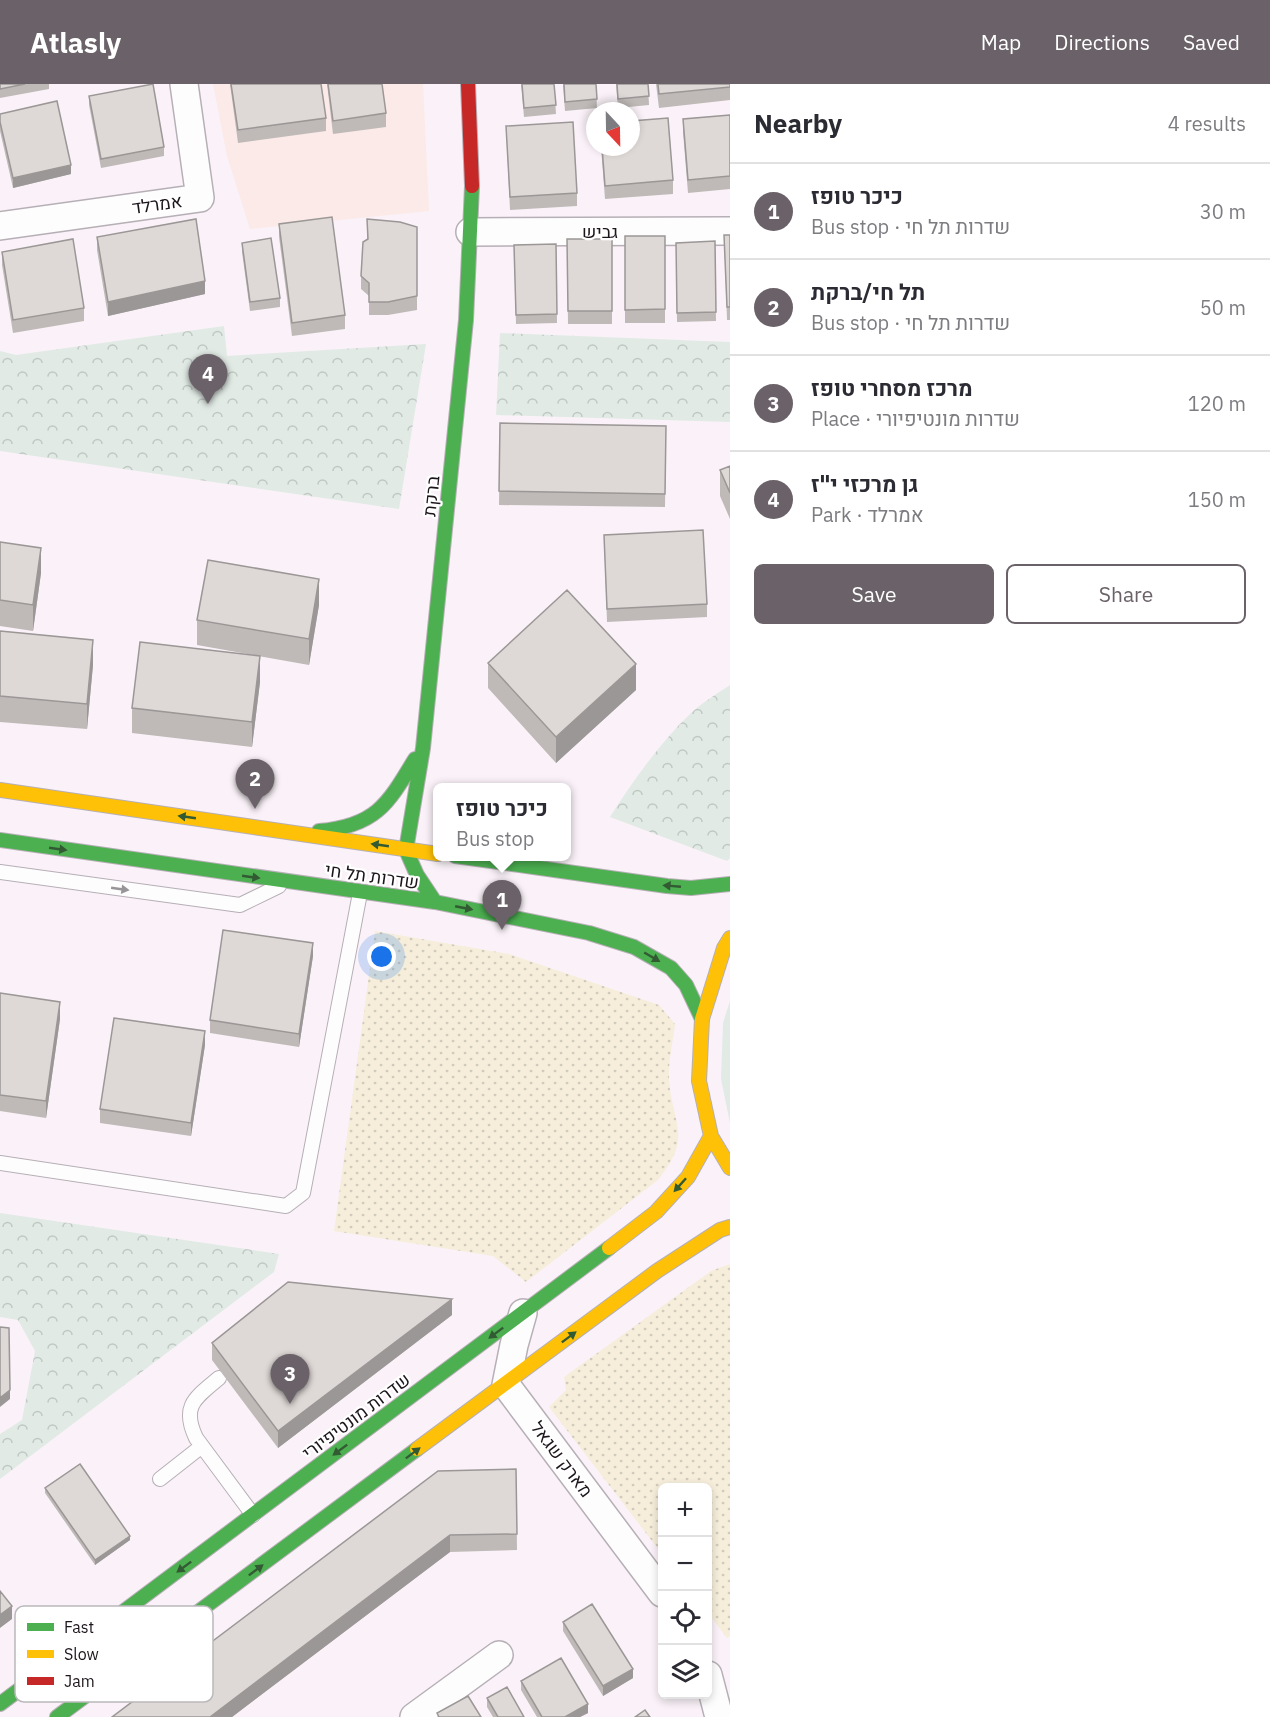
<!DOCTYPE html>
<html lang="en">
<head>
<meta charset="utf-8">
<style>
	:root { --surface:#fff; --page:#f7f7f7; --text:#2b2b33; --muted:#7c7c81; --line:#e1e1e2; --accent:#6a6268 }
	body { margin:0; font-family:"IBM Plex Sans",Heebo,sans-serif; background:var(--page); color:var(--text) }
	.controls { position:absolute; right:18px; bottom:18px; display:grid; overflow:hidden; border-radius:9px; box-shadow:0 3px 9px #0003 }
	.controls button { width:54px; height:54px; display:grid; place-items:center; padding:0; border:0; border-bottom:2px solid var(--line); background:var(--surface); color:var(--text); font:30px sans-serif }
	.compass { position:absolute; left:586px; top:18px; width:54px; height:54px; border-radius:50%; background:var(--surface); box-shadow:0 3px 9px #0003; rotate:158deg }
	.you { position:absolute; left:382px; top:873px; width:21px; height:21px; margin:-15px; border:4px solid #fff; border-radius:50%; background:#1a73e8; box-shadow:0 0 0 9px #1a73e833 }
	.badge { display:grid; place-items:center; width:39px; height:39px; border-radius:50%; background:var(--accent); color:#fff; font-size:20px; font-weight:700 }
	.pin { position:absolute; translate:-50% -50px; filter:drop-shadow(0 2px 3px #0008) }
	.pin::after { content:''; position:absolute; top:32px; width:21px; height:18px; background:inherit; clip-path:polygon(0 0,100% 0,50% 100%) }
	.popup { position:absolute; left:433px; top:699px; width:138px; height:78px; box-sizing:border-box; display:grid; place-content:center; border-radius:9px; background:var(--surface); filter:drop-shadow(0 2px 4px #0005); font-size:20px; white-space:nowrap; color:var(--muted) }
	.popup b { font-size:22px; color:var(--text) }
	.popup::after { content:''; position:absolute; left:50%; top:100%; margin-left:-12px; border:12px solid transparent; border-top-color:var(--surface) }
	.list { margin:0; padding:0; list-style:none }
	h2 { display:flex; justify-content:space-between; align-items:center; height:78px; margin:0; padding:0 24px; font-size:26px }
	h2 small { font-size:20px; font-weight:400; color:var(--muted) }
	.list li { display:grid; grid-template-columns:39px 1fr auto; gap:18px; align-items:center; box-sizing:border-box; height:96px; padding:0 24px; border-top:2px solid var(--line) }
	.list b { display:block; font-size:22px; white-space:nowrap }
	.list p { margin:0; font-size:20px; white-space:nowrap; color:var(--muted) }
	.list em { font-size:20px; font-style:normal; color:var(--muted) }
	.actions { display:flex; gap:12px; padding:18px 24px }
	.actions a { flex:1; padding:14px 0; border:2px solid var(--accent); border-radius:9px; text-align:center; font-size:21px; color:var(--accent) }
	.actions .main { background:var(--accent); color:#fff }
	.icon { flex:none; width:33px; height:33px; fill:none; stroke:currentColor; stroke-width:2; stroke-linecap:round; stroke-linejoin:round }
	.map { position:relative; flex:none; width:730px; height:1633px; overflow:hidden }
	header { display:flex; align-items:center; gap:36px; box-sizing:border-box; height:84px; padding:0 30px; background:var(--accent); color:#fff }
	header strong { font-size:28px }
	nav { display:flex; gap:33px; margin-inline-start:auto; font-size:21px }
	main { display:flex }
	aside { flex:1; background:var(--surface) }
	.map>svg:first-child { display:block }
</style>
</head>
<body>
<header>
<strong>Atlasly</strong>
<nav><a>Map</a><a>Directions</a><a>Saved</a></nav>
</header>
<main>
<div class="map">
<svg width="730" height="1633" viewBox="0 0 730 1633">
	<defs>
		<pattern id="sand-dots" width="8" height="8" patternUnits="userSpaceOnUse" patternTransform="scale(1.5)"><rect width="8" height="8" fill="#f6eedb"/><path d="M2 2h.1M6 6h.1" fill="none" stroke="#d2cbbb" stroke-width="1.8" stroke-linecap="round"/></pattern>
		<pattern id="park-crowns" width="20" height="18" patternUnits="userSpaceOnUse" patternTransform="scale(1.5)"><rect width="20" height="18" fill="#e1eae5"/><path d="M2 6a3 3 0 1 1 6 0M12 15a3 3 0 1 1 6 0" fill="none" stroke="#c0c8c4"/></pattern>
	</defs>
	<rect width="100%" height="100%" fill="#faf2f8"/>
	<path fill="#fbeae7" d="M213,0H423L429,127L250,145L227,72Z"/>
	<path fill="#e1eae5" d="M730,917V1039L721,995L723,939Z"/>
	<path fill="url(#sand-dots)" d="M375,847L509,870L659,921L675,940C673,958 668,978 669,996C673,1043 693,1052 658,1096L526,1198L493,1172L334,1147Z
		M730,1180V1552L727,1554L708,1529V1404H662V1470L549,1323L566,1306L564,1293L711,1187Z"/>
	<path fill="url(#park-crowns)" d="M224,242L227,272L426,260L399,425L0,367V267L16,271Z
		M500,249L730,258V338L496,331Z
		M730,601V774L727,777L610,733C633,697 659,660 689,631C701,619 717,610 730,601Z
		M0,1129L279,1170L274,1188L0,1395V1350L22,1336L35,1267L18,1236L0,1233Z"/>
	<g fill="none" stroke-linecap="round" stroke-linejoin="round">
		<g stroke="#b6afb5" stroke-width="16">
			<path id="lane" d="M0,788L240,821L279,802
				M0,1079L286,1122L303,1109L360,809
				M219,1294C195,1314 181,1322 196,1354L253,1431
				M160,1395L202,1362"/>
		</g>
		<g stroke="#b6afb5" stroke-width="30">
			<path id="street" d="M0,142L200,114L184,0
				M470,148L730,147
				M523,1229L514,1261L506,1301L662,1509
				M708,1591L719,1633
				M414,1633L499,1571"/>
		</g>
		<g stroke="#b6afb5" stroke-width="16">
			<path id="fast" d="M319,747C376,742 388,720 415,675
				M0,756L435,818L589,849L634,863L671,884L686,901L702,935
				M455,772L667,802L691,804L730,800
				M435,818L417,791L406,766L423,664L466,236L472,102
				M0,1620L609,1164
				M57,1633L417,1365"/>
		</g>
		<g stroke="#b6afb5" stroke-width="16">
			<path id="slow" d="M0,706L438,770
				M730,854L724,864L702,935L699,997L711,1052L730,1084
				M609,1164L656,1128L688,1093L711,1052
				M417,1365L657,1187L720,1146L730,1143"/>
		</g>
		<g stroke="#b6afb5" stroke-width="16">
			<path id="jam" d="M468,0L472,102"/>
		</g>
		<use href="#lane" stroke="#fefdfe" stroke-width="14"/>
		<use href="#street" stroke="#fefdfe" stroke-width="27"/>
		<use href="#fast" stroke="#4caf50" stroke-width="14"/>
		<use href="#slow" stroke="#ffc107" stroke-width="14"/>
		<use href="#jam" stroke="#c62828" stroke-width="14"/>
	</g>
	<path fill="#bfbab8" d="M0,0H49V5L0,14Z
		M230,0H321L326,34V47L238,59Z
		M327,0H382L386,29V43L333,50Z
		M521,0H554L556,30L524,33Z
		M563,0H596L597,24L565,27Z
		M616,0H648L649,21L618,24Z
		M656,0H730V16L659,24Z
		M89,12L164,63V72L101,84L89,21Z
		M0,30L71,90L13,104L0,47Z
		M730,31V105L688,109L683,48V35Z
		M506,42L577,109V122L510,126Z
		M601,63H631L673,96V110L605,115Z
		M367,135L417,143V226L388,231H369V212L361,205V192L367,155Z
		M279,140L345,231V245L292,252L279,153Z
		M724,151H730V236H727Z
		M625,152H665V239H625Z
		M97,153L205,210L108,232L97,166Z
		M567,155H612V240H568Z
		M715,157L716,237L677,238L676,159Z
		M242,159L280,214V223L250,227L242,168Z
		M556,160L557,239L516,240L514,161Z
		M2,168L84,224V237L13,249L2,181Z
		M500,339L666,342L665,423L499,421Z
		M730,382V435L720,412V386Z
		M604,451L707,520V533L607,538Z
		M0,458L41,489L33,547L0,542Z
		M319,521L309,581L197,561V536Z
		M0,547L93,581L87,645L0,638Z
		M488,579L636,606L556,679L488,604Z
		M260,598L252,663L132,649V624Z
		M313,872L299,963L210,949V936Z
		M0,909L60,935L46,1034L0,1027Z
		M205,961L191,1052L100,1039V1025Z
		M452,1231L278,1364L212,1276V1259Z
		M516,1385L517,1466L450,1468L232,1633H112Z
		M45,1404L130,1456L95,1481L45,1409Z
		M563,1538L633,1594L603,1612L563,1547Z
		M521,1597L588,1629L580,1633H537L521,1606Z
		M487,1614L524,1633H493L487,1623Z"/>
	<path fill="#9b9796" d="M71,81V90L13,104V94Z
		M205,197V210L108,232V218Z
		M41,464V489L33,547V521Z
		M319,495V521L309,581V555Z
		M93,556V581L87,645V620Z
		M260,572V598L252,663V638Z
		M636,580V606L556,679V653Z
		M313,859V872L299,963V950Z
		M60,918V935L46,1034V1017Z
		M205,947V961L191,1052V1039Z
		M452,1215V1231L278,1364V1347Z
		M10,1306V1315L0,1323V1314Z
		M450,1451V1468L232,1633H210Z
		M130,1452V1456L95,1481V1476Z
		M12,1522V1535L0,1544V1531Z
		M633,1585V1594L603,1612V1602Z
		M588,1620V1629L580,1633H565Z"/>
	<path fill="#ded8d6" stroke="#9b9796" stroke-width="1.5" d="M0,0H25L0,5Z
		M153,0L164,63L101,75L89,12Z
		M231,0H321L326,34L238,46Z
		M328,0H382L386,29L333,37Z
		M522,0H554L556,21L524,24Z
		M564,0H596L597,15L565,18Z
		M617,0H648L649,12L618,15Z
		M658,0H730V3L659,10Z
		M57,17L71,81L13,94L0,38V30Z
		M730,31V92L688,96L683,35Z
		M668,34L673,96L605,102L602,63H631V37Z
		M573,38L577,109L510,113L506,42Z
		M332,133L345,231L292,239L279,140Z
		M196,135L205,197L108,218L97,153Z
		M367,135L400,138L417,143V212L388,218H369V199L361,192L363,158L368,155Z
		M724,151H730V223H727Z
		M625,152H665V225L625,226Z
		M271,154L280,214L250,218L242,159Z
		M73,155L84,224L13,236L2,168Z
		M567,155H612V227H568Z
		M715,157L716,228L677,229L676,159Z
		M556,160L557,230L516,231L514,161Z
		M500,339L666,342L665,410L499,407Z
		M730,382V409L720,386Z
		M703,446L707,520L607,525L604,451Z
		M0,458L41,464L33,521L0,516Z
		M208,476L319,495L309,555L197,536Z
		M567,506L636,580L556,653L488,579Z
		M0,547L93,556L87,620L0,612Z
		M140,558L260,572L252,638L132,624Z
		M223,846L313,859L299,950L210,936Z
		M0,909L60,918L46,1017L0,1011Z
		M114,934L205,947L191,1039L100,1025Z
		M288,1198L452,1215L278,1347L212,1259Z
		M0,1243L9,1244L10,1306L0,1314Z
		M80,1380L130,1452L95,1476L45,1404Z
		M516,1385L517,1450L450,1451L210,1633H112L438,1387Z
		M0,1507L12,1522L0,1531Z
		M592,1520L633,1585L603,1602L563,1538Z
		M561,1574L588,1620L565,1633H542L521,1597Z
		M507,1603L524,1633H498L487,1614Z
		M468,1612L481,1633H439L437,1629Z
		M645,1626L650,1633H635Z"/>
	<defs><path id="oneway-solid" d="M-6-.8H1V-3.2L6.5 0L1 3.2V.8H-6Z" transform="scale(1.5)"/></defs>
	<g fill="#325a33">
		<use href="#oneway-solid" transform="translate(187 733) rotate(-172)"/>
		<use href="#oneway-solid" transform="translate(380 761) rotate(-172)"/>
		<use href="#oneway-solid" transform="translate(58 765) rotate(8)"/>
		<use href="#oneway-solid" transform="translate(251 793) rotate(8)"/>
		<use href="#oneway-solid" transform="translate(672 802) rotate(-175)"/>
		<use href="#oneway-solid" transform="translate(464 824) rotate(11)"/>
		<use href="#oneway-solid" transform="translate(652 873) rotate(30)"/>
		<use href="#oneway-solid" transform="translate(680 1101) rotate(132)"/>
		<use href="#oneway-solid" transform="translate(496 1249) rotate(143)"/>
		<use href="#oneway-solid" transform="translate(569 1253) rotate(-37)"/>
		<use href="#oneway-solid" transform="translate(340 1366) rotate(143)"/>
		<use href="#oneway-solid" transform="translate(413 1369) rotate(-37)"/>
		<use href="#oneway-solid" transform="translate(184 1483) rotate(143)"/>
		<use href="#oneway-solid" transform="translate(256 1486) rotate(-37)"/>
	</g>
	<use fill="#989598" href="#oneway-solid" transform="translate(120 805) rotate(8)"/>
	<g text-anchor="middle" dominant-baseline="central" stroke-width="4.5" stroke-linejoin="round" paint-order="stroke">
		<g font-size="18" fill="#1c151b" stroke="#fff">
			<text transform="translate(157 120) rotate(-8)">אמרלד</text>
			<text x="600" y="147">גביש</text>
			<text transform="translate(431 412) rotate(-84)">ברקת</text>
			<text transform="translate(372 792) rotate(8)">שדרות תל חי</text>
			<text transform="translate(356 1332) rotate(-37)">שדרות מונטיפיורי</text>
			<text transform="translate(562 1375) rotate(53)">מארק שגאל</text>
		</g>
	</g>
	<rect x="15" y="1522" width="198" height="96" rx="9" fill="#fff" stroke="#bbb9bb" stroke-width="1.5"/>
	<rect x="27" y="1539" width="27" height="8" fill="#4caf50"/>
	<rect x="27" y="1566" width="27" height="8" fill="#ffc107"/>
	<rect x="27" y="1593" width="27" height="8" fill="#c62828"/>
	<g font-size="16" fill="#1c151b">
		<text x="64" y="1549">Fast</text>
		<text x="64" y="1576">Slow</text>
		<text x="64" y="1603">Jam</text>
	</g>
</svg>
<div class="controls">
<button>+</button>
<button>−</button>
<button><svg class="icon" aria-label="locate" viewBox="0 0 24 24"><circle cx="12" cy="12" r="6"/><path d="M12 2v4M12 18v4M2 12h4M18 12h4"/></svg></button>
<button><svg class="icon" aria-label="layers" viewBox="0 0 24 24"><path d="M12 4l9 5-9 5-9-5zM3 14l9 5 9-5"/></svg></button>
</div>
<svg class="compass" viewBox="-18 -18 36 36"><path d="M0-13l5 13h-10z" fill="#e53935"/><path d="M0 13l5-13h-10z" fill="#7c7c81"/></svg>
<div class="you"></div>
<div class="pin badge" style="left:502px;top:846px">1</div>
<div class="popup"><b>כיכר טופז</b>Bus stop</div>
<div class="pin badge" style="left:255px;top:725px">2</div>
<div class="pin badge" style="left:290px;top:1320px">3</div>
<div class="pin badge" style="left:208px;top:320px">4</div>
</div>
<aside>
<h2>Nearby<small>4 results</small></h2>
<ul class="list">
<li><span class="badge">1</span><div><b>כיכר טופז</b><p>Bus stop · שדרות תל חי</p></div><em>30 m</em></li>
<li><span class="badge">2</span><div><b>תל חי/ברקת</b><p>Bus stop · שדרות תל חי</p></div><em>50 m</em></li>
<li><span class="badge">3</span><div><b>מרכז מסחרי טופז</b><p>Place · שדרות מונטיפיורי</p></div><em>120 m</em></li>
<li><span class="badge">4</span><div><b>גן מרכזי י&quot;ז</b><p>Park · אמרלד</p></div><em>150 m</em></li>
</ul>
<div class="actions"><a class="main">Save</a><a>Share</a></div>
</aside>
</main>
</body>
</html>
